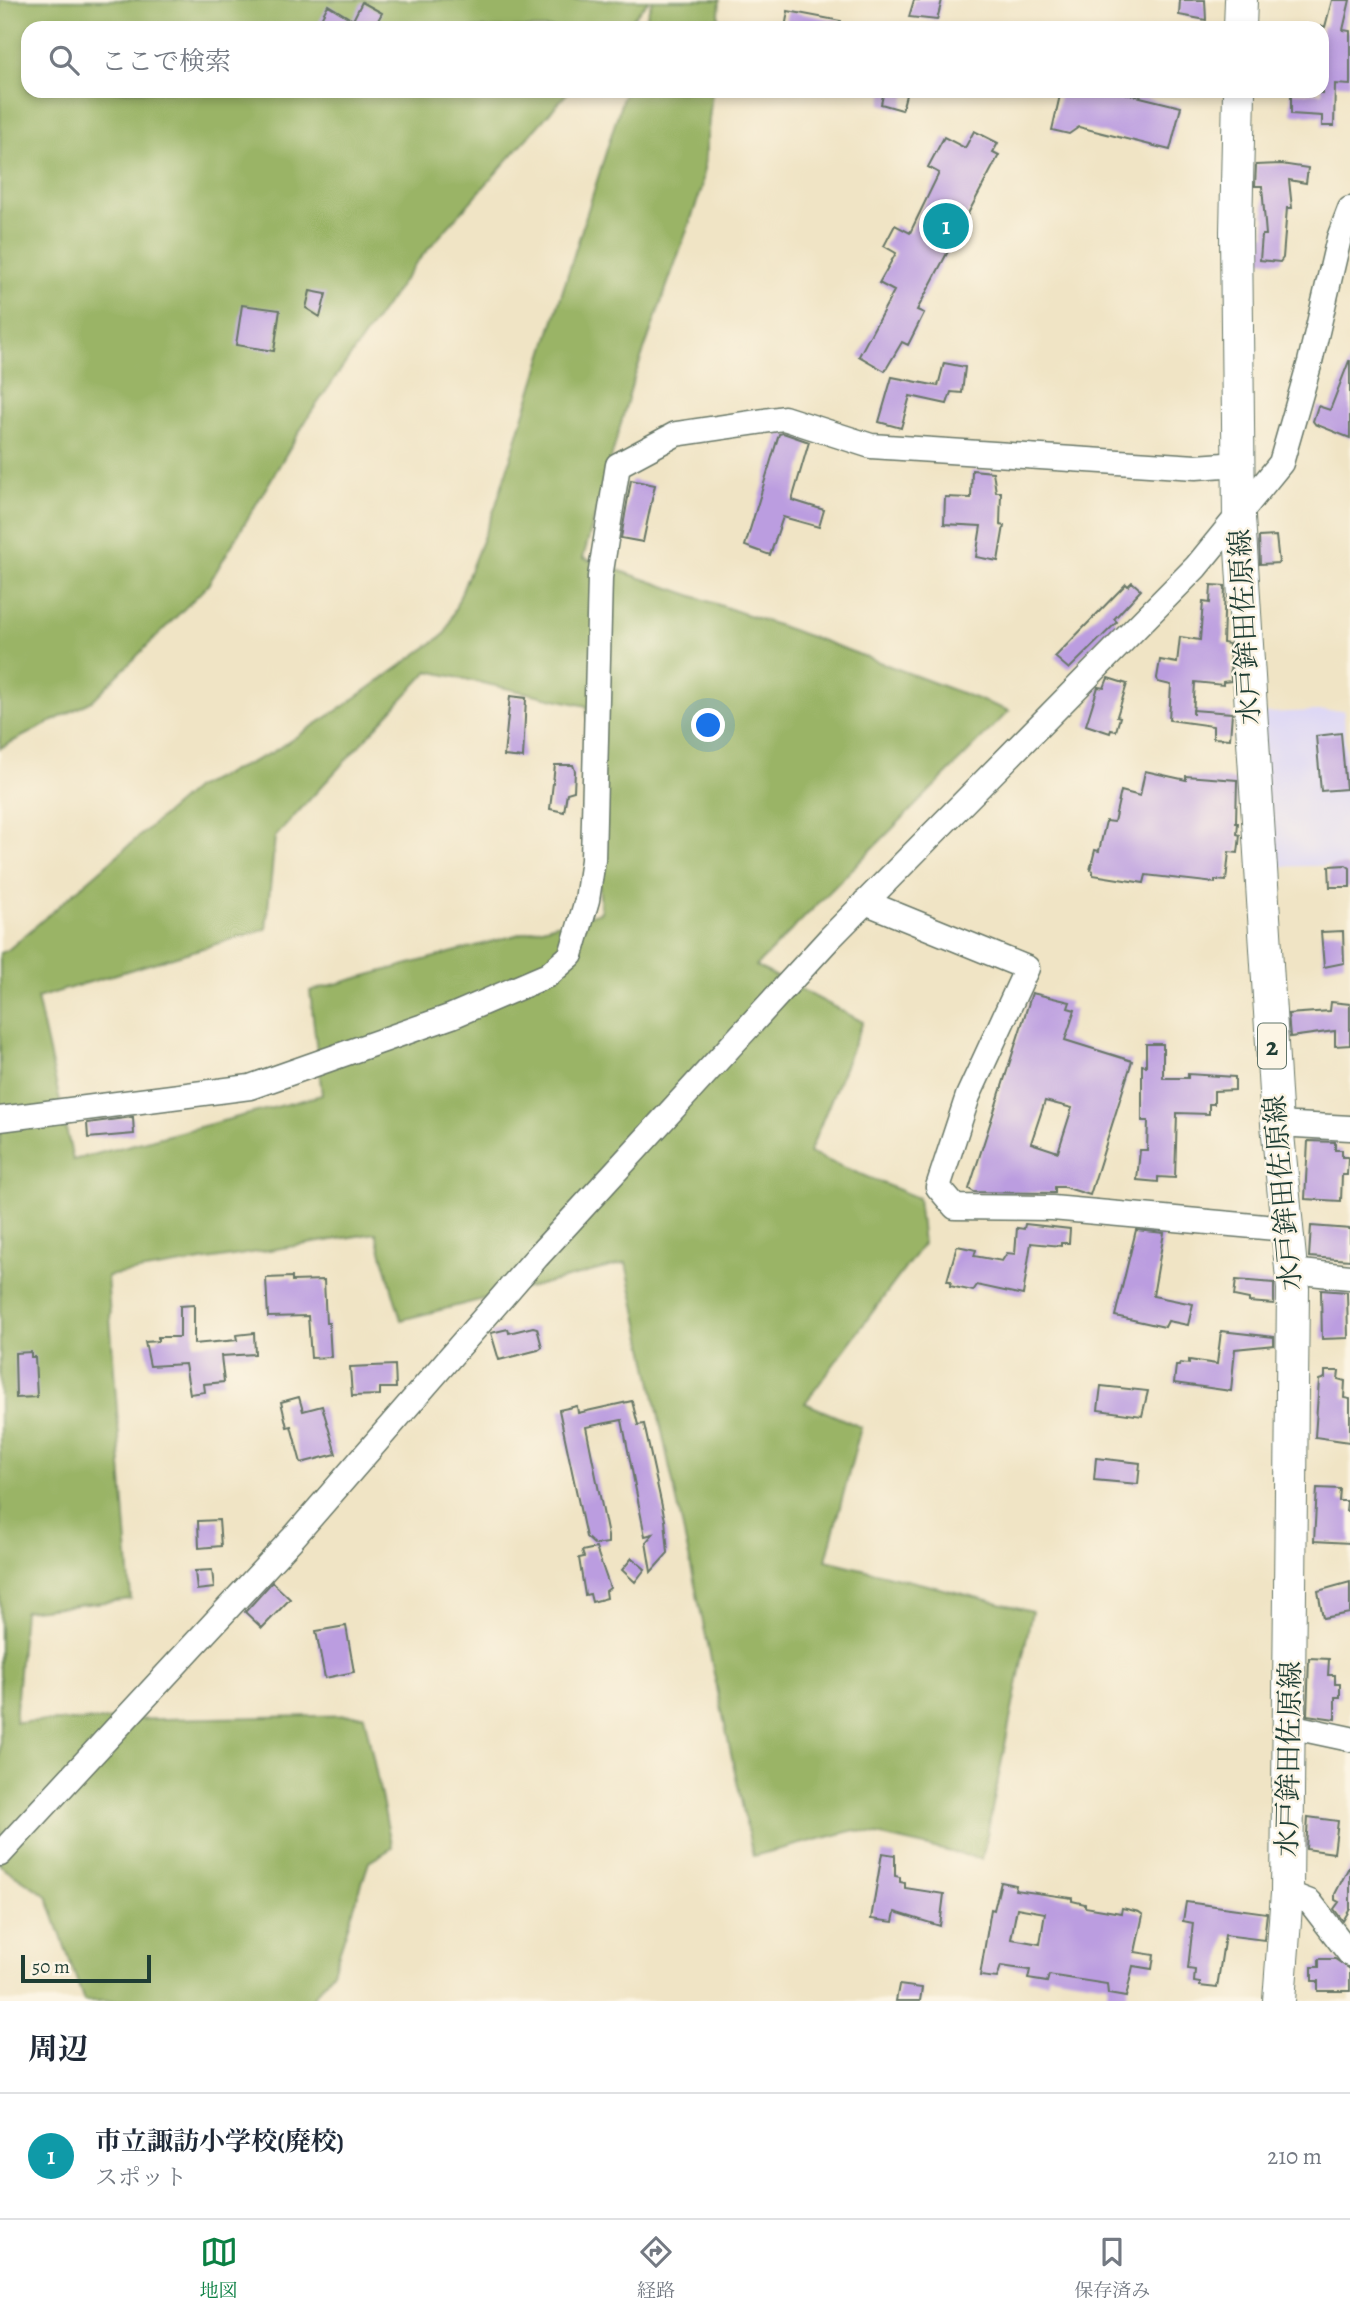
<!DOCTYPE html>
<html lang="ja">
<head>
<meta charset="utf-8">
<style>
	:root { --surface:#fff; --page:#f2f2f3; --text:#1f2937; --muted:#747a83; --line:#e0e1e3; --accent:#0b8043 }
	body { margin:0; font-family:Alegreya,"Noto Serif JP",serif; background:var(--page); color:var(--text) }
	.scale { position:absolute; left:21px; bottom:18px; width:130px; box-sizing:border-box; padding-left:7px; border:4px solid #1f3d34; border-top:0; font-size:19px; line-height:24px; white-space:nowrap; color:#1f3d34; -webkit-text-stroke:5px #fcf5e5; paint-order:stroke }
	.you { position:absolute; left:709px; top:726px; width:24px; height:24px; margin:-18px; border:5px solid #fff; border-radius:50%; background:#1a73e8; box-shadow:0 0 0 10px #1a73e833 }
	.badge { display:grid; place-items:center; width:46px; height:46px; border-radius:50%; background:var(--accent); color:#fff; font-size:23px; font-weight:700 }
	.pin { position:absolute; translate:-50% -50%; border:4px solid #fff; box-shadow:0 2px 7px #0006 }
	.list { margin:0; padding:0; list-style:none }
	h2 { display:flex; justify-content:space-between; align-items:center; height:91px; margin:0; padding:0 28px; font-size:30px }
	h2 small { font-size:23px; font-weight:400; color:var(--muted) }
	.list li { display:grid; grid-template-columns:46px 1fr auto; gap:21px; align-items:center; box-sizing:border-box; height:126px; padding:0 28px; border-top:2px solid var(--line) }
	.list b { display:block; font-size:26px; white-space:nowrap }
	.list p { margin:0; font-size:23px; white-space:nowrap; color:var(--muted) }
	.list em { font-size:23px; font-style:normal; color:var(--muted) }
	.icon { flex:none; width:38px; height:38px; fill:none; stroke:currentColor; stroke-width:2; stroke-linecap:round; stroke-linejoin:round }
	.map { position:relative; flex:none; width:1350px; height:2001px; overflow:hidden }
	.search { position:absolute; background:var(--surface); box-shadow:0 4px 10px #0003; left:21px; right:21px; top:21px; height:77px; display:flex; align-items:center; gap:18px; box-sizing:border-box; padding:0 24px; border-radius:21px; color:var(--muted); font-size:26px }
	.sheet { height:217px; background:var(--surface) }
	nav { display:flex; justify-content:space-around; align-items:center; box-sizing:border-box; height:98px; border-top:2px solid var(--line); background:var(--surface); font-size:19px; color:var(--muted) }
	nav a { display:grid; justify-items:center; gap:4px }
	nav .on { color:var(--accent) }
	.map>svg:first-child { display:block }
</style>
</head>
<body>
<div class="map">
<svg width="1350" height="2001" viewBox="0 0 1350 2001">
	<rect width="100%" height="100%" fill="#fcf5e5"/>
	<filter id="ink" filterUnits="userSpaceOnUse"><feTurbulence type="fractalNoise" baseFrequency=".0143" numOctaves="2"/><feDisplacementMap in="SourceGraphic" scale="14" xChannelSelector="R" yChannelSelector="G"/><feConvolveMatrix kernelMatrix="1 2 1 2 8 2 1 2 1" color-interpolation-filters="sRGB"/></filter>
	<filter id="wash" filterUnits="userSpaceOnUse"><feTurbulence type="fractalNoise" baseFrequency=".00686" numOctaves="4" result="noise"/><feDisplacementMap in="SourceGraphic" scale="28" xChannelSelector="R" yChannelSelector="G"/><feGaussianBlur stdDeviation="1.57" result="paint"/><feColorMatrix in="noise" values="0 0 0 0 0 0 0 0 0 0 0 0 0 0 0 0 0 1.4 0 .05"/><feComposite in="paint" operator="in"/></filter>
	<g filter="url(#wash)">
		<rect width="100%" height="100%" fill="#f0e4c5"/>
		<path fill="#dcd6f6" d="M1344,710L1350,865L1268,867L1262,713Z"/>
		<path fill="#9ab466" stroke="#5c784d" stroke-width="2" fill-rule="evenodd" d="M0,0H649L624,28H28V91H569L415,264L310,414L208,585L92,701L0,748Z
			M652,0H720L718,28H643Z
			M625,91H712L702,188L632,384L583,558L826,642L1009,711L756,966L863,1022L809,1153L918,1198L923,1244L805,1403L861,1427L826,1560L1032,1611L982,1859L855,1830L753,1856L626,1263L401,1320L376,1233L107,1276L131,1599L24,1611L15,1722L364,1715L392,1848L369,1862L333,1971L311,2000L84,2001L47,1896L0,1865V953L8,950L195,788L271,753L344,706L445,634L496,505ZM428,671L587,706L601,912L310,991L322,1095L73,1160L37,998L266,929L275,837Z"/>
		<g id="blocks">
			<path fill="#bb9de0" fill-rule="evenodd" d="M914,0H942L937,20L909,17Z
				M1180,0H1205L1206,20L1179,15Z
				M1332,0H1350L1343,30L1350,31V85L1335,84L1334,126H1322V116L1291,114V92L1322,93V26L1325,27Z
				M362,2L382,13L374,28H316L328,5L353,20Z
				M788,11L841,21V28H785Z
				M884,91H907L902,110L881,104Z
				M1061,91H1116L1181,107L1170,150L1079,127L1069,134L1052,130Z
				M974,131L998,143L993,152L999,155L917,310L924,313L908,345L902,342L885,371L859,356L894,291L879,283L896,253L884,246L895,225L910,233L939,173L928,167L944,137L965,148Z
				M1281,164L1308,168L1306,183L1289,180L1292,208H1287L1283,258L1280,262L1260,260L1262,235H1266L1262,186H1255L1256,165Z
				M310,291L326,294L320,317L306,308Z
				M242,305L280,310L274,351L236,345Z
				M1349,361H1350V438L1315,424L1313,421L1318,406L1330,410Z
				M944,363L965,367L962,393L951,392L947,404L910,396L901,428L879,422L892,377L938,386Z
				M783,433L809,442L792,500L824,510L819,527L783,517L770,555L745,546L779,434Z
				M972,470L993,472L996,492H1001L1000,525L1004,526L998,561L976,557L981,526L944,524L945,497L971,498Z
				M631,480L655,485L643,542L621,538Z
				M1276,536L1279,563L1260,564L1259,537Z
				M1132,582L1141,590L1114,619L1117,622L1069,669L1055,657L1126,584L1128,586Z
				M1211,585L1225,586L1223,643L1229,644L1231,681L1223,682V685L1195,682L1193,715V710L1232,713L1230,739L1213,738V726L1169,720L1171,685L1158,682L1157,678L1160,660L1177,663L1180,637L1200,640L1203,602L1210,603Z
				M1108,678L1127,684L1117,716L1120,717L1116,731L1111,730L1110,733L1086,725L1098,687L1104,688Z
				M510,696L526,698L523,758L504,756Z
				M1341,733L1346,789L1321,791L1316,736Z
				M555,765H573L575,771L574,791L567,793L564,812L550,809Z
				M1145,771L1186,780V776L1237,780L1236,823H1238L1237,834L1240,835L1238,853L1229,852L1226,881L1215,880V883L1146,875L1144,883L1093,875V871L1090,870L1095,850L1099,851L1106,821L1114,822L1121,791L1140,796Z
				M1346,865L1350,868V887H1330L1329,866Z
				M1343,931L1344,963L1324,967L1321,932Z
				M1032,993L1070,1002L1068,1008L1075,1010L1065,1040L1132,1061L1090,1195L1064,1187H1055V1193L974,1192L969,1189ZM1045,1101L1072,1108L1058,1152L1031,1143Z
				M1331,1002L1350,1004V1045L1335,1046V1031L1290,1037L1288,1014L1330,1011Z
				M1146,1044H1163V1078H1188V1074L1235,1077V1090L1214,1091V1104H1209V1114L1177,1113L1175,1178L1158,1177V1182L1137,1180L1140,1150H1147L1148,1121H1142V1065L1146,1066Z
				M133,1117L134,1134L88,1138L87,1123Z
				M1308,1141L1335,1142V1150H1342V1157H1348L1347,1175H1342L1341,1201L1305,1199Z
				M1025,1224L1070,1229L1069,1243H1061V1246L1031,1243L1023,1295L977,1285L973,1291L950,1286L951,1281H947L957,1246L976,1250L974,1256L1002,1261L1007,1253L1015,1254L1017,1228L1024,1229Z
				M1311,1226L1350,1229V1260L1309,1257Z
				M1136,1230L1164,1233L1153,1296L1193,1304L1188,1325L1168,1321L1165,1327L1115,1316Z
				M292,1277V1281L324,1280L326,1323H329L331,1357L311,1358L308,1316L268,1317L266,1278Z
				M1236,1280L1274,1283V1304L1249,1302V1299L1234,1296Z
				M1321,1290L1347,1292L1348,1338L1322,1339Z
				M194,1305V1344L237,1340L236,1335L254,1333L255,1354L221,1356L224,1382L204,1384L205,1392L190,1394L185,1364L150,1366L145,1342L158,1341V1337H180V1306Z
				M533,1327L537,1328L542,1347L538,1350L499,1360L491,1333L508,1329L509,1333Z
				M1221,1331L1274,1337V1345L1235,1349L1231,1391L1174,1383L1176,1366H1179L1180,1363L1189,1364V1360L1217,1364Z
				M31,1352V1357H35L37,1397L16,1398L15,1353Z
				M395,1365L396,1388H380V1395L352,1396L350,1367Z
				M1325,1371H1339L1338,1379L1345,1381L1344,1398L1350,1399V1442L1315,1437L1319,1380L1325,1378Z
				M1101,1386L1148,1391L1142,1416L1098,1410Z
				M299,1397L303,1411L322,1406L336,1454L301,1463L291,1426L287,1427L281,1402Z
				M632,1401L638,1425L644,1424L665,1520L668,1553L651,1572L646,1542L653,1534L645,1536L622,1420L586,1427L608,1536V1543L595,1545L586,1537L559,1410L577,1406L578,1413Z
				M1096,1458L1140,1463L1138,1484L1094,1480Z
				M1317,1488L1340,1489L1339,1501H1347L1346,1511H1350V1543L1314,1541Z
				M219,1520L221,1546L199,1548L198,1521Z
				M596,1548L610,1588L606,1591L607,1598L592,1602L590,1594L585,1595L579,1558L584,1557L582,1551Z
				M632,1558L645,1569L635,1582L622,1570Z
				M212,1570L214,1588L197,1590L195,1571Z
				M272,1582L290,1599L262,1628L245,1612Z
				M1350,1582V1613L1323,1618L1318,1591Z
				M346,1626L354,1672L325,1678L316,1631Z
				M1309,1658L1329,1659L1328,1675H1335V1684H1340V1697H1335V1719L1307,1715Z
				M1308,1817L1338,1821L1334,1853L1306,1849Z
				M882,1853L895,1855V1876L900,1877V1882L905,1883V1888L944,1894L940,1926L895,1912L893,1922L871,1919Z
				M1350,1865V1909L1343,1921L1334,1909L1339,1902L1335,1900V1894Z
				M1001,1882L1016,1885L1015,1890L1072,1898V1901L1085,1904V1907L1121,1913L1122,1908L1139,1912L1143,1915L1135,1952L1154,1955L1152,1969L1133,1966L1126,1997L1108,1994L1107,1984L1049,1975L1047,1982L1028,1979L1030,1970L1001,1966L997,1978L980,1976L991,1909L994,1910ZM1017,1908L1045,1913L1040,1944L1011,1939Z
				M1186,1902L1267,1913L1264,1940L1225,1935L1217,1988L1200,1986V1983L1194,1982L1195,1970L1188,1969L1193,1923L1183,1921Z
				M1319,1959H1335L1350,1969V1991H1318V1981H1312V1967H1319Z
				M899,1985L922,1988L920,2001H896Z"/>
		</g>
	</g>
	<g filter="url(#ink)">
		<use href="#blocks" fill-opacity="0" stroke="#687767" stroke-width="2"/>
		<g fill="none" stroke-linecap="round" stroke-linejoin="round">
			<g stroke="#687767" stroke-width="27">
				<path id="minor" d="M865,902L1027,968L968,1096L938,1187L955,1207L1052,1208L1287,1229
					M0,1119L250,1087L452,1016L548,975L571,955L587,900L593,860L600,577L618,465L676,434L784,418L871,446L1196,467L1239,464
					M1277,1124L1350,1128
					M1291,1271L1350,1277
					M1289,1726L1350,1739
					M0,1854L292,1539L537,1257L830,938L1196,567L1281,463L1310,362L1339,238L1350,209
					M1287,1893L1310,1902L1350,1954"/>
			</g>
			<g stroke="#687767" stroke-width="34">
				<path id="major" d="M1240,28L1241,0
					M1239,91L1236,232L1239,517L1277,1124L1293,1289L1287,1893L1279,2001"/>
			</g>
			<use href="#minor" stroke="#fff" stroke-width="24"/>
			<use href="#major" stroke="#fff" stroke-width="32"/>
		</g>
	</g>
	<g text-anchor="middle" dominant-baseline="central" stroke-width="5" stroke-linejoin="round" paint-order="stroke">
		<rect fill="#fcf5e5" stroke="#617469" stroke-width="2" x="1258" y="1023.5" width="28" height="45" rx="5"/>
		<g font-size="26" font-weight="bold" fill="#1f3d34">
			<text x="1272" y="1046">2</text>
		</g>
		<g font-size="28" fill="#1f3d34" stroke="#fcf5e5">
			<text transform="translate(1245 627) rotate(-93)">水戸鉾田佐原線</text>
			<text transform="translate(1283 1193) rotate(-95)">水戸鉾田佐原線</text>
			<text transform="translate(1289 1759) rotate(-89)">水戸鉾田佐原線</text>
		</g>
	</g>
</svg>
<div class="scale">50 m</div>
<div class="you"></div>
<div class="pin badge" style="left:946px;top:226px;background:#0f9aa8">1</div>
<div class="search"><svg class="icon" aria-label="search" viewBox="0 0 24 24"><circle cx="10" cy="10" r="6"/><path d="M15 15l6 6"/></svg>ここで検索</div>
</div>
<section class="sheet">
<h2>周辺<small></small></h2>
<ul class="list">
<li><span class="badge" style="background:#0f9aa8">1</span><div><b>市立諏訪小学校(廃校)</b><p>スポット</p></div><em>210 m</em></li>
</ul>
</section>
<nav>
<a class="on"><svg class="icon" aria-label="map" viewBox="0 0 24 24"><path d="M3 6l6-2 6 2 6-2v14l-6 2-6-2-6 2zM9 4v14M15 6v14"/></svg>地図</a>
<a><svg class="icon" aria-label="directions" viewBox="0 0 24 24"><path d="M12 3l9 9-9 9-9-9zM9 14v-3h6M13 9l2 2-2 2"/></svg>経路</a>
<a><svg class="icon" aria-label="saved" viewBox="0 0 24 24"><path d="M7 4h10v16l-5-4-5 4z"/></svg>保存済み</a>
</nav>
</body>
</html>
